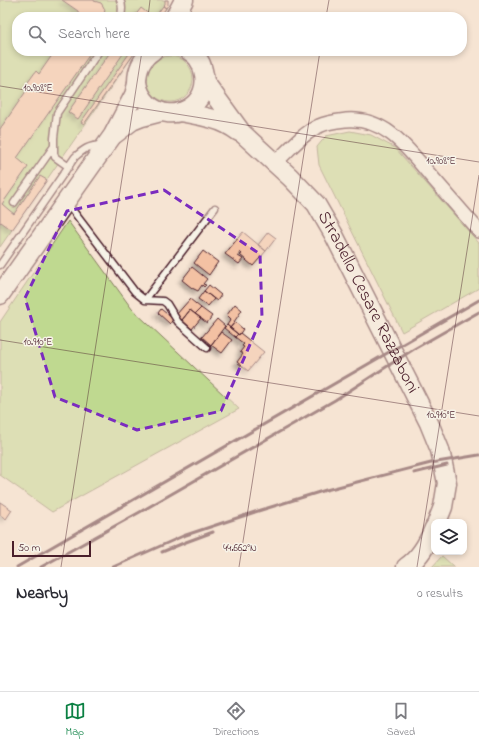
<!DOCTYPE html>
<html lang="en">
<head>
<meta charset="utf-8">
<style>
	:root { --surface:#fff; --page:#f7f7f7; --text:#2b2b33; --muted:#7c7c81; --line:#e1e1e2; --accent:#0b8043 }
	body { margin:0; font-family:"Indie Flower",sans-serif; background:var(--page); color:var(--text) }
	.controls { position:absolute; right:12px; bottom:12px; display:grid; overflow:hidden; border-radius:8px; box-shadow:0 2px 6px #0003 }
	.controls button { width:36px; height:36px; display:grid; place-items:center; padding:0; border:0; border-bottom:1px solid var(--line); background:var(--surface); color:var(--text); font:20px sans-serif }
	.scale { position:absolute; left:12px; bottom:10px; width:79px; box-sizing:border-box; padding-left:4px; border:2px solid #4a1f2b; border-top:0; font-size:11px; line-height:14px; white-space:nowrap; color:#4a1f2b; -webkit-text-stroke:3px #f7f3e8; paint-order:stroke }
	.list { margin:0; padding:0; list-style:none }
	h2 { display:flex; justify-content:space-between; align-items:center; height:52px; margin:0; padding:0 16px; font-size:17px }
	h2 small { font-size:13px; font-weight:400; color:var(--muted) }
	.icon { flex:none; width:22px; height:22px; fill:none; stroke:currentColor; stroke-width:2; stroke-linecap:round; stroke-linejoin:round }
	.map { position:relative; flex:none; width:479px; height:567px; overflow:hidden }
	.search { position:absolute; background:var(--surface); box-shadow:0 2px 6px #0003; left:12px; right:12px; top:12px; height:44px; display:flex; align-items:center; gap:10px; box-sizing:border-box; padding:0 14px; border-radius:16px; color:var(--muted); font-size:15px }
	.sheet { height:124px; background:var(--surface) }
	nav { display:flex; justify-content:space-around; align-items:center; box-sizing:border-box; height:56px; border-top:1px solid var(--line); background:var(--surface); font-size:11px; color:var(--muted) }
	nav a { display:grid; justify-items:center; gap:2px }
	nav .on { color:var(--accent) }
	.map>svg:first-child { display:block }
</style>
</head>
<body>
<div class="map">
<svg width="479" height="567" viewBox="0 0 479 567">
	<defs>
		<filter id="shadow"><feDropShadow dx="-3.5" dy="3.5" stdDeviation="2" flood-color="#0004"/></filter>
	</defs>
	<rect width="100%" height="100%" fill="#f6e4d3"/>
	<filter id="ink" filterUnits="userSpaceOnUse"><feTurbulence type="fractalNoise" baseFrequency=".025" numOctaves="2"/><feDisplacementMap in="SourceGraphic" scale="8" xChannelSelector="R" yChannelSelector="G"/><feConvolveMatrix kernelMatrix="1 2 1 2 8 2 1 2 1" color-interpolation-filters="sRGB"/></filter>
	<g filter="url(#ink)">
		<path fill="#bfd990" stroke="#847c5e" d="M0,0H168L167,7L160,17H17V51H136L0,247Z
			M147 79a23 23 0 1 1 46 0a23 23 0 1 1-46 0Z
			M350,131L371,135L395,148L479,243V288L402,332L319,165L317,147L326,136Z
			M68,221L132,309L239,409L52,512L0,475V322Z
			M442,556L454,567H432Z"/>
		<path fill="#f3c1a3" stroke="#4a1f2b" filter="url(#shadow)" d="M62,0H94V1L101,3L103,6L105,10L104,14L103,17H78L79,16L78,11Z
			M165,0H168V5L166,8L163,6L165,4Z
			M163,6L166,8L160,17H155Z
			M141,8L150,15L149,17H134Z
			M55,51H92L17,158L28,167L2,204L9,210L14,214L40,176L47,180L12,230L1,222L0,223V129L29,87L26,85L36,71L39,74Z
			M111,51H125L78,119L68,112Z
			M131,51H136L84,124L81,122Z
			M243,232L266,251L253,266L240,255L242,254L240,252L238,256L243,259L239,264L225,254Z
			M268,232L276,238L266,251L258,245Z
			M203,251L218,262L209,275L194,263Z
			M192,267L207,279L203,284L206,285L204,287L202,285L198,291L192,288L182,280Z
			M209,285L221,295L217,301L204,291Z
			M204,291L214,299L208,306L198,299Z
			M190,299L201,308L195,314L190,310L182,320L176,315Z
			M235,304L242,310L234,322H235L230,328L227,325L231,319L227,315Z
			M201,308L212,316L207,323L195,314Z
			M161,309L173,319L170,324L158,313Z
			M190,310L201,318L192,329L182,320Z
			M217,319L225,326L211,345L202,337Z
			M235,322L243,329L239,335L230,328Z
			M227,325L238,334L235,337L224,328Z
			M221,332L232,340L222,353L211,345Z
			M240,333L264,352L248,371L237,362L243,354L240,352L244,347L242,346L244,344L235,337L238,334L239,335Z
			M0,502L12,510L6,519L0,515Z"/>
		<g fill="none" stroke-linecap="round" stroke-linejoin="round">
			<g stroke="#4a1f2b" stroke-width="9">
				<path id="lane" d="M120,0C123,5 122,11 121,17
					M69,167L55,157L54,153V138L57,113L99,51
					M14,203L54,146
					M67,203L135,292L145,300L163,301L167,304L178,322L207,348
					M0,265L75,157C84,149 88,146 101,145
					M145,300L215,208"/>
			</g>
			<g stroke="#4a1f2b" stroke-width="16">
				<path id="street" d="M275,163C288,151 303,133 319,126C327,122 337,121 346,120C386,117 408,149 431,176C447,194 463,213 479,231"/>
			</g>
			<g stroke="#4a1f2b" stroke-width="21">
				<g id="secondary">
					<path d="M175,17L184,0"/>
					<path d="M153,51C142,58 137,70 137,82C138,90 142,98 148,104C173,127 213,104 203,70C201,62 197,55 189,51"/>
					<path id="s1" d="M205,82L242,133L290,177L316,204L334,235L429,423L440,450L447,483L443,507L437,522"/>
					<path d="M180,112C195,115 212,117 226,124C230,126 235,129 239,132"/>
					<path d="M115,134L132,121L142,117L161,112"/>
					<path d="M0,295L113,135L134,95L137,84"/>
					<path d="M406,567C420,558 428,543 434,528"/>
				</g>
			</g>
			<use href="#lane" stroke="#f7f3e8" stroke-width="6"/>
			<use href="#street" stroke="#f7f3e8" stroke-width="13"/>
			<use href="#secondary" stroke="#f7f3e8" stroke-width="18"/>
			<path stroke="#4a1f2b" stroke-width="3" d="M414,473L447,465
				M162,552L186,542L213,532
				M17,567L479,300
				M41,567L140,512L335,400L414,349L479,312
				M113,567L183,536L258,511L326,490L431,463L479,455"/>
		</g>
	</g>
	<path d="M0 0H479V567H0ZM164,190L260,254L262,317L221,411L137,430L55,397L25,298L67,211Z" fill="#f6e4d3" fill-opacity=".55" fill-rule="evenodd"/>
	<path fill="none" stroke="#7b2cbf" stroke-width="3" stroke-dasharray="8 5" stroke-linejoin="round" d="M164,190L260,254L262,317L221,411L137,430L55,397L25,298L67,211Z"/>
	<path fill="none" stroke="#4a1f2b" stroke-width="1" stroke-opacity="0.45" d="M148,17L150,0M326,17L329,0M0,86L479,162M0,340L479,416M61,567L142,51M239,567L320,51M417,567L479,175"/>
	<g text-anchor="middle" dominant-baseline="central" stroke-width="3" stroke-linejoin="round" paint-order="stroke">
		<g font-size="18" fill="#4a1f2b" stroke="#f7f3e8">
			<text stroke="none"><textPath href="#s1" startOffset="277">Stradello Cesare Razzaboni</textPath></text>
		</g>
	</g>
	<g font-size="10" text-anchor="middle" fill="#4a1f2b" stroke="#f7f3e8" stroke-width="3" stroke-linejoin="round" paint-order="stroke">
		<text x="38" y="91">10.908°E</text>
		<text x="441" y="164">10.908°E</text>
		<text x="38" y="345">10.910°E</text>
		<text x="441" y="418">10.910°E</text>
		<text x="240" y="551">44.662°N</text>
	</g>
</svg>
<div class="controls">
<button><svg class="icon" aria-label="layers" viewBox="0 0 24 24"><path d="M12 4l9 5-9 5-9-5zM3 14l9 5 9-5"/></svg></button>
</div>
<div class="scale">50 m</div>
<div class="search"><svg class="icon" aria-label="search" viewBox="0 0 24 24"><circle cx="10" cy="10" r="6"/><path d="M15 15l6 6"/></svg>Search here</div>
</div>
<section class="sheet">
<h2>Nearby<small>0 results</small></h2>
<ul class="list">
</ul>
</section>
<nav>
<a class="on"><svg class="icon" aria-label="map" viewBox="0 0 24 24"><path d="M3 6l6-2 6 2 6-2v14l-6 2-6-2-6 2zM9 4v14M15 6v14"/></svg>Map</a>
<a><svg class="icon" aria-label="directions" viewBox="0 0 24 24"><path d="M12 3l9 9-9 9-9-9zM9 14v-3h6M13 9l2 2-2 2"/></svg>Directions</a>
<a><svg class="icon" aria-label="saved" viewBox="0 0 24 24"><path d="M7 4h10v16l-5-4-5 4z"/></svg>Saved</a>
</nav>
</body>
</html>
